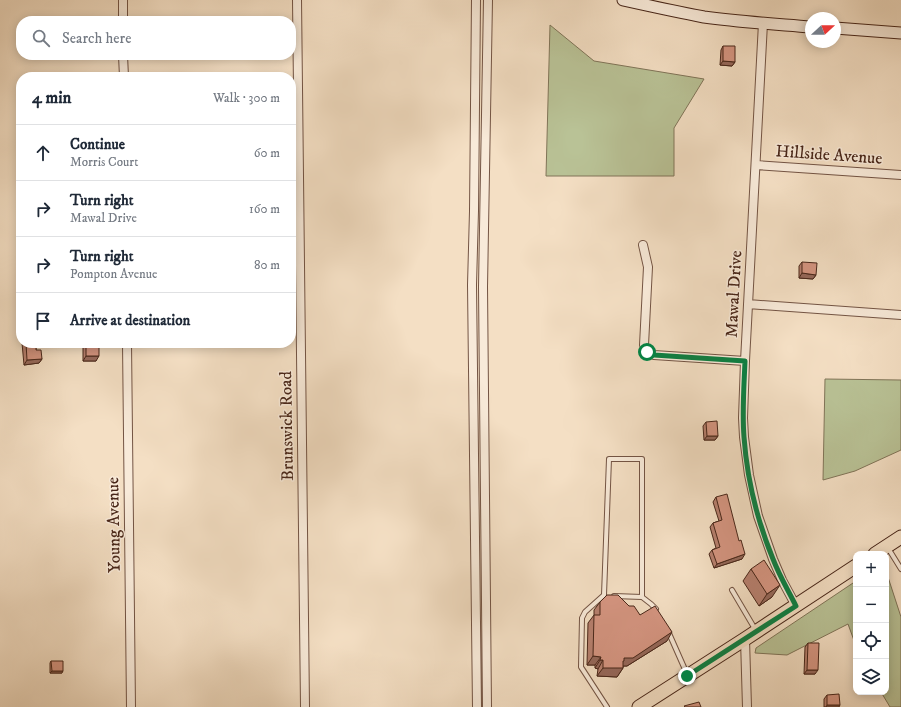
<!DOCTYPE html>
<html lang="en">
<head>
<meta charset="utf-8">
<style>
	:root { --surface:#fff; --page:#f6f6f7; --text:#1f2937; --muted:#747a83; --line:#e0e1e3 }
	body { margin:0; font-family:"IM FELL DW Pica",serif; background:var(--page); color:var(--text) }
	.controls { position:absolute; right:12px; bottom:12px; display:grid; overflow:hidden; border-radius:8px; box-shadow:0 2px 10px #0003 }
	.controls button { width:36px; height:36px; display:grid; place-items:center; padding:0; border:0; border-bottom:1px solid var(--line); background:var(--surface); color:var(--text); font:20px sans-serif }
	.compass { position:absolute; left:805px; top:12px; width:36px; height:36px; border-radius:50%; background:var(--surface); box-shadow:0 2px 10px #0003; rotate:69deg }
	.stop { position:absolute; width:12px; height:12px; margin:-9px; border:3px solid #0b8043; border-radius:50%; background:#fff }
	.stop.end { background:#0b8043; border-color:#fff; box-shadow:0 1px 4px #0008 }
	.list { margin:0; padding:0; list-style:none }
	h2 { display:flex; justify-content:space-between; align-items:center; height:52px; margin:0; padding:0 16px; font-size:17px }
	h2 small { font-size:13px; font-weight:400; color:var(--muted) }
	.list li { display:grid; grid-template-columns:26px 1fr auto; gap:12px; align-items:center; box-sizing:border-box; height:56px; padding:0 16px; border-top:1px solid var(--line) }
	.list b { display:block; font-size:15px; white-space:nowrap }
	.list p { margin:0; font-size:13px; white-space:nowrap; color:var(--muted) }
	.list em { font-size:13px; font-style:normal; color:var(--muted) }
	.icon { flex:none; width:22px; height:22px; fill:none; stroke:currentColor; stroke-width:2; stroke-linecap:round; stroke-linejoin:round }
	.map { position:relative; flex:none; width:901px; height:707px; overflow:hidden }
	.search { position:absolute; background:var(--surface); box-shadow:0 2px 10px #0003; left:16px; top:16px; width:280px; height:44px; display:flex; align-items:center; gap:10px; box-sizing:border-box; padding:0 14px; border-radius:16px; color:var(--muted); font-size:15px }
	.panel { position:absolute; background:var(--surface); box-shadow:0 2px 10px #0003; left:16px; top:72px; width:280px; height:276px; border-radius:16px }
	.map>svg:first-child { display:block }
</style>
</head>
<body>
<div class="map">
<svg width="901" height="707" viewBox="0 0 901 707">
	<rect width="100%" height="100%" fill="#f4dfc4"/>
	<filter id="stains"><feTurbulence type="fractalNoise" baseFrequency=".005" numOctaves="4"/><feColorMatrix values="0 0 0 0 .2 0 0 0 0 .09 0 0 0 0 .02 0 0 0 .5 -.17"/></filter>
	<radialGradient id="worn" r=".72"><stop offset=".6" stop-color="#630" stop-opacity="0"/><stop offset="1" stop-color="#630" stop-opacity=".3"/></radialGradient>
	<path fill="#b9c296" stroke="#807458" d="M550,25L594,61L704,79L674,128V176H546Z
		M825,379L901,380V450L855,471L823,480Z
		M886,571L901,617V707H890L881,692H886Z
		M856,581V646L848,624L787,655L755,653L756,648Z"/>
	<g fill="none" stroke-linecap="round" stroke-linejoin="round">
		<g stroke="#735444" stroke-width="6">
			<path id="service" d="M888,548L901,569
				M732,590L755,629
				M614,596L642,597
				M668,631L687,674
				M607,707L583,670L581,667L582,618L585,612L604,595L609,459H642V597L651,604L656,609"/>
		</g>
		<g stroke="#735444" stroke-width="10">
			<path id="minor" d="M123,0V21
				M297,0L305,707
				M476,0L474,211L472,285L477,707
				M763,23L745,361L743,418L744,437L749,475L758,516L773,559L782,580L796,606
				M123,55L124,77
				M756,165L901,175
				M643,245L648,267L644,345C645,351 648,354 654,355L745,361
				M748,304L901,315
				M127,343L131,707
				M745,639L747,707
				M487,707L483,287L488,0"/>
		</g>
		<g stroke="#482619" stroke-width="13">
			<path id="secondary" d="M623,0C650,6 677,12 704,17C740,22 775,24 811,27
				M835,28L901,33"/>
		</g>
		<g stroke="#482619" stroke-width="15">
			<path id="primary" d="M875,554L901,537
				M639,707L745,639L856,566"/>
		</g>
		<use href="#service" stroke="#f8ead9" stroke-width="4"/>
		<use href="#minor" stroke="#f8ead9" stroke-width="8"/>
		<use href="#secondary" stroke="#f8ead9" stroke-width="11"/>
		<use href="#primary" stroke="#f4dfc4" stroke-width="13"/>
	</g>
	<path fill="#b7806f" stroke="#482619" d="M723,46L735,62L732,66L720,65L721,50Z
		M802,262L816,275L813,279L799,278V266Z
		M22,343H36V350L42,359L39,363L24,365Z
		M84,343H99L96,361H83V344Z
		M706,422L718,436L715,440H704L703,426Z
		M716,497L742,559L714,568L709,554L712,550L716,548L710,527L713,523L719,521L713,502Z
		M751,569L772,597L759,606L743,581Z
		M600,602L629,606L640,615L667,641L627,666H623V668L617,677L597,676L598,669L595,668V665H587L588,623L594,615V610Z
		M808,643L815,674H804L805,647Z
		M51,661L62,673H50V663Z
		M827,695L839,707H824V699Z"/>
	<path fill="#95685a" stroke="#482619" d="M723,61L735,62L732,66L720,65Z
		M802,273L816,275L813,279L799,278Z
		M86,356H99L96,361H83Z
		M42,359L39,363L24,365L27,360Z
		M707,436H718L715,440H704Z
		M745,554L742,559L714,568L717,564Z
		M780,585L772,597L759,606L767,594Z
		M672,632L667,641L627,666H621L623,668L617,677L597,676L603,668L624,658Z
		M593,656L601,657L595,665H587Z
		M600,660H603L598,669L595,668Z
		M807,670H818L815,674H804Z
		M52,671H63L62,673H50Z
		M827,705H840L839,707H826Z"/>
	<path fill="#d59581" stroke="#482619" d="M723,46H735V62L723,61Z
		M802,262L817,263L816,275L802,273Z
		M26,343H36V350H41L42,359L27,360Z
		M86,343H99V356H86Z
		M717,421L718,436H707L706,422Z
		M727,494L739,541L741,540L745,554L717,564L712,550L720,547L713,523L722,520L716,497Z
		M764,560L780,585L767,594L751,569Z
		M607,595H618L629,606H634L640,615L655,606L672,632L633,658H624V661H623V668H603V660H600L601,657L593,656L594,615H600V602Z
		M808,643H819L818,670H807Z
		M51,661H63V671H52Z
		M839,694L840,705H827V695Z
		M699,702L701,707H685L684,706Z"/>
	<g fill="none" stroke-linecap="round" stroke-linejoin="round">
		<path stroke="#0b8043" stroke-width="5" d="M647,352L654,355L745,361C744,387 742,412 744,437C747,479 757,520 773,559C779,575 788,590 796,606L687,676"/>
	</g>
	<g text-anchor="middle" dominant-baseline="central" stroke-width="3" stroke-linejoin="round" paint-order="stroke">
		<g font-size="17" fill="#482619" stroke="#f8ead9">
			<text transform="translate(829 155) rotate(4)">Hillside Avenue</text>
			<text transform="translate(734 294) rotate(-87)">Mawal Drive</text>
			<text transform="translate(287 426) rotate(-91)">Brunswick Road</text>
			<text transform="translate(114 525) rotate(-91)">Young Avenue</text>
		</g>
	</g>
	<rect width="100%" height="100%" filter="url(#stains)"/>
	<rect width="100%" height="100%" fill="url(#worn)"/>
</svg>
<div class="controls">
<button>+</button>
<button>−</button>
<button><svg class="icon" aria-label="locate" viewBox="0 0 24 24"><circle cx="12" cy="12" r="6"/><path d="M12 2v4M12 18v4M2 12h4M18 12h4"/></svg></button>
<button><svg class="icon" aria-label="layers" viewBox="0 0 24 24"><path d="M12 4l9 5-9 5-9-5zM3 14l9 5 9-5"/></svg></button>
</div>
<svg class="compass" viewBox="-18 -18 36 36"><path d="M0-13l5 13h-10z" fill="#e53935"/><path d="M0 13l5-13h-10z" fill="#747a83"/></svg>
<div class="stop" style="left:647px;top:352px"></div>
<div class="stop end" style="left:687px;top:676px"></div>
<div class="search"><svg class="icon" aria-label="search" viewBox="0 0 24 24"><circle cx="10" cy="10" r="6"/><path d="M15 15l6 6"/></svg>Search here</div>
<section class="panel">
<h2>4 min<small>Walk · 300 m</small></h2>
<ul class="list">
<li><svg class="icon" aria-label="ahead" viewBox="0 0 24 24"><path d="M12 20V5M6 11l6-6 6 6"/></svg><div><b>Continue</b><p>Morris Court</p></div><em>60 m</em></li>
<li><svg class="icon" aria-label="right" viewBox="0 0 24 24"><path d="M7 20v-9h11M14 6l5 5-5 5"/></svg><div><b>Turn right</b><p>Mawal Drive</p></div><em>160 m</em></li>
<li><svg class="icon" aria-label="right" viewBox="0 0 24 24"><path d="M7 20v-9h11M14 6l5 5-5 5"/></svg><div><b>Turn right</b><p>Pompton Avenue</p></div><em>80 m</em></li>
<li><svg class="icon" aria-label="arrive" viewBox="0 0 24 24"><path d="M6 21V4h12l-3 4 3 4H6"/></svg><div><b>Arrive at destination</b></div></li>
</ul>
</section>
</div>
</body>
</html>
